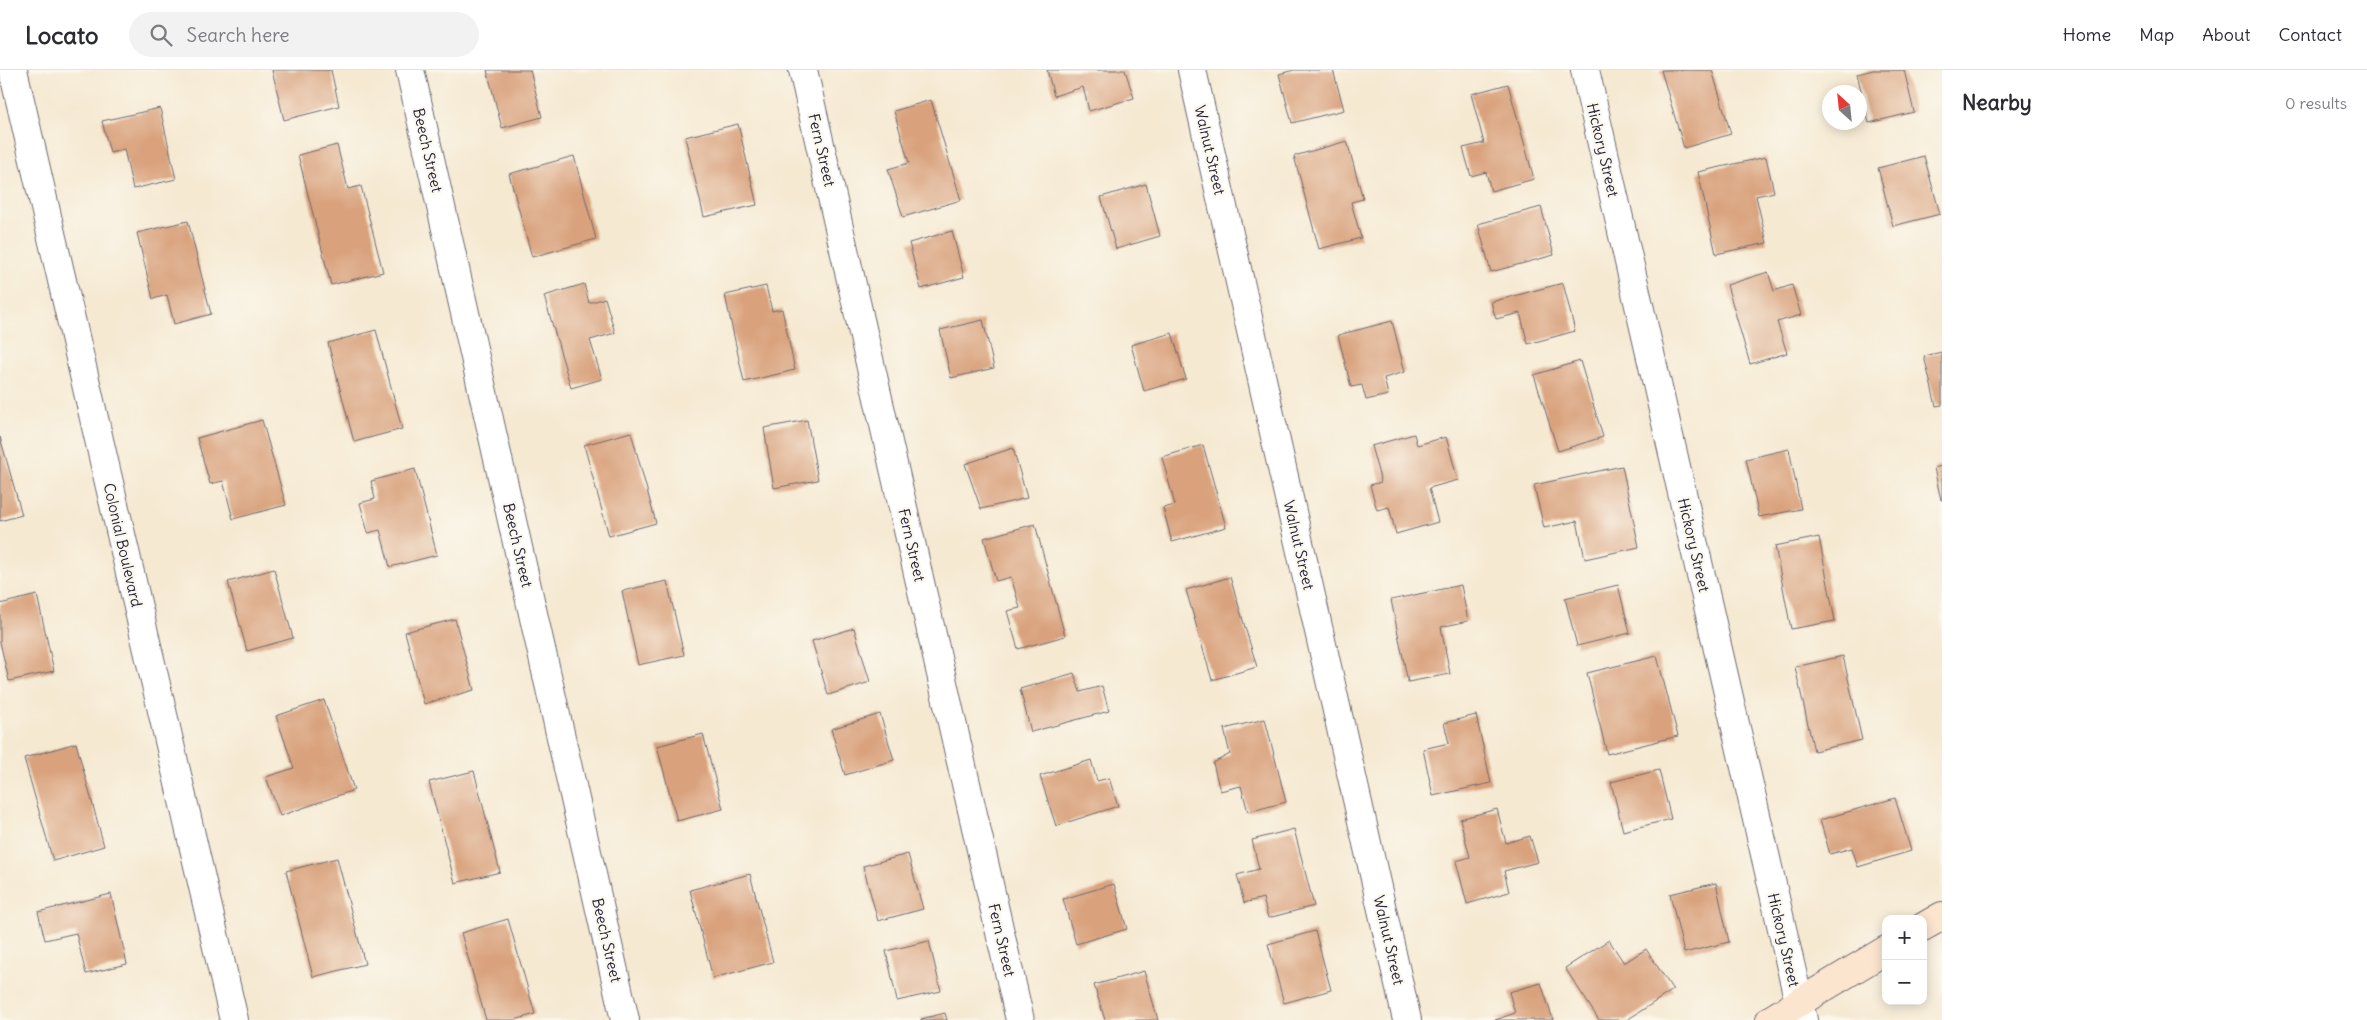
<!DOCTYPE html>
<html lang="en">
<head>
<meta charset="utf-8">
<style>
	:root { --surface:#fff; --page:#f2f2f3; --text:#2b2b33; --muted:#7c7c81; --line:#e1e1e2 }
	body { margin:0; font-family:Delius,sans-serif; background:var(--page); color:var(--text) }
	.controls { position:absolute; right:15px; bottom:15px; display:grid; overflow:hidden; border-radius:10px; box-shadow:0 2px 12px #0003 }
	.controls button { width:45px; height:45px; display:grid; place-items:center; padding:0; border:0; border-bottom:1px solid var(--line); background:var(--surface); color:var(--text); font:25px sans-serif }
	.compass { position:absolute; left:1822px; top:15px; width:45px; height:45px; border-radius:50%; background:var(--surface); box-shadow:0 2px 12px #0003; rotate:333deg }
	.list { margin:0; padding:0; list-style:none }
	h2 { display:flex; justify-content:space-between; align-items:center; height:65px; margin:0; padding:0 20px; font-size:21px }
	h2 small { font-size:16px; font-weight:400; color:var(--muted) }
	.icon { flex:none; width:28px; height:28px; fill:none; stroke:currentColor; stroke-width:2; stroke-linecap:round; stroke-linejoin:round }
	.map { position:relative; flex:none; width:1942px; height:950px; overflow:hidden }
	header { display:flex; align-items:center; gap:30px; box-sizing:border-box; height:70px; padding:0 25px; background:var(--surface); border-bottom:1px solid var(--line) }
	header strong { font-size:24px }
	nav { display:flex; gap:28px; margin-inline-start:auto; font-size:18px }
	.search { width:350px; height:45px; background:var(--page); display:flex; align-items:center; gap:12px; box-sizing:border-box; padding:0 18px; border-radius:28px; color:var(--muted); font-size:19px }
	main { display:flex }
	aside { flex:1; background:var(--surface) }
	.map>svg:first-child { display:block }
</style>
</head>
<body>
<header>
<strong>Locato</strong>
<div class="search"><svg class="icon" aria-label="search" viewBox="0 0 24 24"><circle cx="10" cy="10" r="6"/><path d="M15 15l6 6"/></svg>Search here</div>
<nav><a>Home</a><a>Map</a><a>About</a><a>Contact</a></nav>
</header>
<main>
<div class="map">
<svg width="1942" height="950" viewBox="0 0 1942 950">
	<rect width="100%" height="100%" fill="#fbf7ec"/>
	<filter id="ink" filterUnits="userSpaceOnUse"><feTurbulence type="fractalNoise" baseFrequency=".02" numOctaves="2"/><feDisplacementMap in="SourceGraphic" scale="10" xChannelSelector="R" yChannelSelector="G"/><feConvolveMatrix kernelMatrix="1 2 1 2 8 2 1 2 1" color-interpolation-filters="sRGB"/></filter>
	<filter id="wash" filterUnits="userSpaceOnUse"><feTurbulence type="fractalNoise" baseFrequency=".0096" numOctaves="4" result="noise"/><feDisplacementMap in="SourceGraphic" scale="20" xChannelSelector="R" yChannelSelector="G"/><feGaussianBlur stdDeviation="1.12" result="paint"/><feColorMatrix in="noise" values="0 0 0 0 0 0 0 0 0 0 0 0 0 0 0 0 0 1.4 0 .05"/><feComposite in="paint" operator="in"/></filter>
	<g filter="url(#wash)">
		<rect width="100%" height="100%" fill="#f5e9d2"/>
		<g id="blocks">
			<path fill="#d9a27d" d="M272,0H331L339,36L284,50Z
				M487,0H530L542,47L502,58Z
				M1047,0H1125L1134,28L1089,41L1083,17L1054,26Z
				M1294,0H1333L1344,40L1292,53L1279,4Z
				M1661,0H1712L1731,64L1684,78Z
				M1873,0H1904L1914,42L1869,53L1857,4Z
				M1508,14L1534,109L1491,121L1486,102L1471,106L1463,78L1484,73L1471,24Z
				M931,30L961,130L903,147L888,99L909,93L894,41Z
				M160,38L176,109L133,119L124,79L110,83L102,51Z
				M738,54L757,135L704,147L685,67Z
				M1347,71L1363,129L1351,132L1361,168L1319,179L1294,86Z
				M337,75L348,119L361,116L383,202L331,215L298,85Z
				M574,86L596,169L532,187L509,104Z
				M1924,86L1940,144L1893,156L1878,98Z
				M1766,87L1774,122L1756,126L1767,173L1716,184L1698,102Z
				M1146,114L1160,166L1116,179L1101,127Z
				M1541,137L1554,185L1491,202L1478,154Z
				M188,151L211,244L174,254L167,225L153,229L137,163Z
				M952,161L964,207L921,219L909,173Z
				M1768,202L1774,221L1792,215L1801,245L1777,252L1787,283L1750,294L1727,215Z
				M1563,213L1575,261L1528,274L1520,243L1496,249L1491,232Z
				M584,214L589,233L605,228L615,263L590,270L602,309L571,318L544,226Z
				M766,216L772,241L782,239L795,300L744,312L725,225Z
				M983,250L994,298L951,308L940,260Z
				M1392,251L1405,302L1384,308L1388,325L1366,330L1362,315L1351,317L1338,265Z
				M376,260L402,359L354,372L328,273Z
				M1172,263L1186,309L1144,321L1131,275Z
				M1942,282V335L1936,336L1924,286Z
				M1580,291L1603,367L1558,381L1534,305Z
				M262,350L286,435L233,449L223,411L210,414L197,368Z
				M807,350L818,410L774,418L764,358Z
				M631,362L656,453L609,466L584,375Z
				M1414,364L1417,375L1446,367L1458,410L1429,418L1438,452L1396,464L1389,437L1377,440L1370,415L1381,412L1371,376Z
				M0,367L22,445L0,451Z
				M1203,375L1226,457L1172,472L1163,438L1175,435L1162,387Z
				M1013,378L1027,428L981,439L965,394Z
				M1789,379L1801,439L1759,447L1746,389Z
				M1622,396L1639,477L1585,489L1577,451L1544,458L1534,415Z
				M1942,396V430H1941L1934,398Z
				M415,399L437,485L390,497L380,460L368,463L360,433L375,429L371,411Z
				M1035,454L1065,566L1018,579L1007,541L1020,538L1011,507L996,511L984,468Z
				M1819,467L1835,551L1791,559L1775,476Z
				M274,499L293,568L247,581L228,512Z
				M1230,507L1257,597L1212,610L1186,520Z
				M667,511L684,585L638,595L622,521Z
				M1461,515L1468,551L1441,557L1450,604L1408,612L1391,530Z
				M1618,515L1630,563L1577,576L1565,528Z
				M37,525L54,601L9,611L0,572V534Z
				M455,549L474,620L424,634L405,562Z
				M854,558L870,612L828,625L812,571Z
				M1657,586L1678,666L1607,684L1587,603Z
				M1843,586L1862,670L1814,681L1795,597Z
				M1074,603L1080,622L1102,616L1109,641L1031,662L1020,619Z
				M324,630L354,720L280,746L266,707L294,698L276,646Z
				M880,644L894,690L845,705L831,659Z
				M1476,645L1491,713L1433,726L1423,679L1449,673L1444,653Z
				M1265,649L1286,732L1248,742L1241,716L1220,721L1213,693L1230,684L1224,659Z
				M703,664L723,739L677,751L657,676Z
				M76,673L104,776L53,791L24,688Z
				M1091,690L1097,711L1109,708L1118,736L1056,756L1040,706Z
				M1659,700L1671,749L1623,761L1611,712Z
				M474,701L500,802L455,813L429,712Z
				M1895,728L1911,781L1858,797L1852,778L1830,784L1820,750Z
				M1497,739L1506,773L1530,766L1538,792L1504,801L1509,822L1467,834L1456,791L1470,787L1460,749Z
				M1294,759L1314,836L1268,848L1263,828L1244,833L1237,805L1259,799L1252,770Z
				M908,784L923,839L878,851L863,796Z
				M337,788L365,894L313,907L286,801Z
				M750,804L773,892L713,908L690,820Z
				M1716,813L1729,872L1684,883L1670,824Z
				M1114,814L1127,859L1076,874L1063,829Z
				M111,824L127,894L86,904L76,863L45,870L38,842Z
				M508,849L535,944L515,950H486L461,863Z
				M1315,861L1331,920L1284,933L1268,874Z
				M1609,870L1624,893L1646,879L1673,920L1627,950H1599L1565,898Z
				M929,871L941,921L897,931L886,881Z
				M1144,901L1158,950H1105L1094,915Z
				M1541,913L1553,950H1495L1515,943L1509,922Z
				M945,943L947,950H921V949Z"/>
		</g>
	</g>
	<g filter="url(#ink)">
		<use href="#blocks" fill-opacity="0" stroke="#6c6870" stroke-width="1"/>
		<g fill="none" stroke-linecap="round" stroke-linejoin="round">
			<g stroke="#6c6870" stroke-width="30">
				<path id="minor" d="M13,0L234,950
					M410,0L625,950
					M803,0L1020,950
					M1192,0L1407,950
					M1585,0L1803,950"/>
			</g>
			<g stroke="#6c6870" stroke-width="30">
				<path id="secondary" d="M1923,857L1942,846
					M1770,950L1886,880"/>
			</g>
			<use href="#minor" stroke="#fff" stroke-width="28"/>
			<use href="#secondary" stroke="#fce5cf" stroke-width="28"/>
		</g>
	</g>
	<g text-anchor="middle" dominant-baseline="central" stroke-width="4.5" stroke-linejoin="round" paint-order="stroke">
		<g font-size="15" fill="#22223b" stroke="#fbf7ec">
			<text transform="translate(428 80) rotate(77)">Beech Street</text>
			<text transform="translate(822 80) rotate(77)">Fern Street</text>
			<text transform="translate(1210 80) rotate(77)">Walnut Street</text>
			<text transform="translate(1603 80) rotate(77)">Hickory Street</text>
			<text transform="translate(123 475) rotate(77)">Colonial Boulevard</text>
			<text transform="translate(518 475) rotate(77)">Beech Street</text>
			<text transform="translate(912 475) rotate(77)">Fern Street</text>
			<text transform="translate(1299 475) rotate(77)">Walnut Street</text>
			<text transform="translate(1694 475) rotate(77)">Hickory Street</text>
			<text transform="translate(607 870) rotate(77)">Beech Street</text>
			<text transform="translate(1002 870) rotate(77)">Fern Street</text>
			<text transform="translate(1389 870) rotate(77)">Walnut Street</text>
			<text transform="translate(1784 870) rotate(77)">Hickory Street</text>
		</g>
	</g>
</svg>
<div class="controls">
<button>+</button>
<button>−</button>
</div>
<svg class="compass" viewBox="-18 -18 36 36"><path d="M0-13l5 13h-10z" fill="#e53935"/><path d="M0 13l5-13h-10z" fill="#7c7c81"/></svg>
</div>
<aside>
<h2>Nearby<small>0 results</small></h2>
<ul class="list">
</ul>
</aside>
</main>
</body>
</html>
